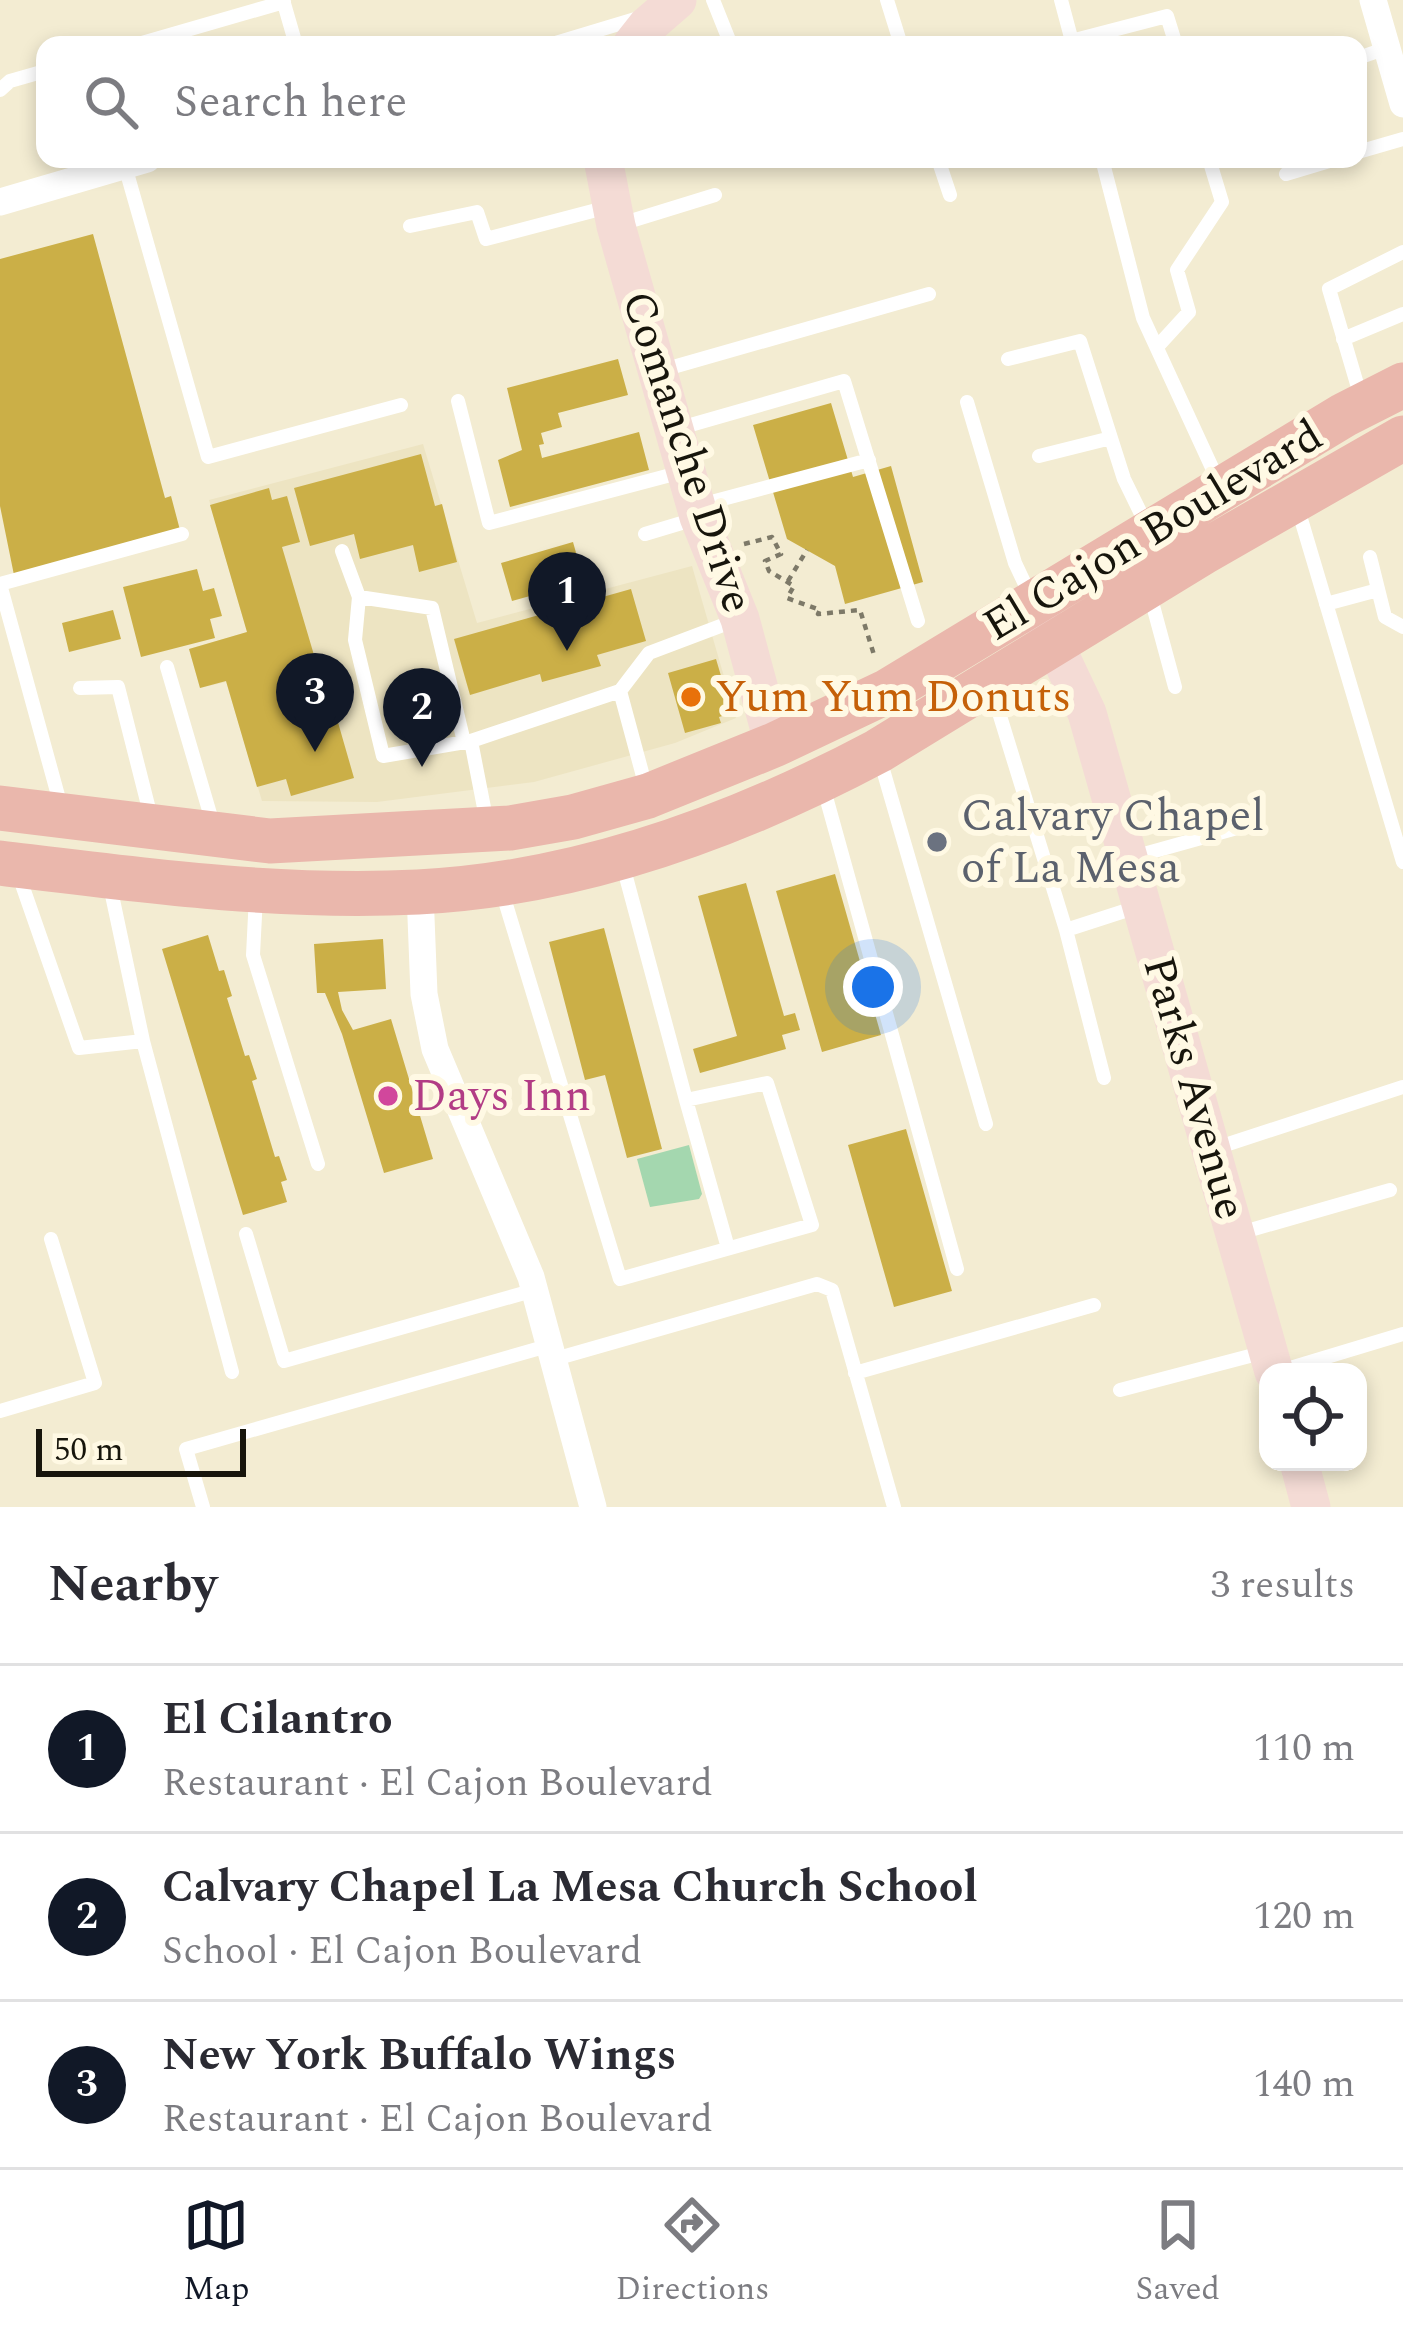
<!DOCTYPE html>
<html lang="en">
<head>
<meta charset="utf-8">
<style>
	:root { --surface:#fff; --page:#f2f2f3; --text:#2b2b33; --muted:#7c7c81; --line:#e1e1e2; --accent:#111827 }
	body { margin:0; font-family:Spectral,serif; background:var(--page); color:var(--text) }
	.controls { position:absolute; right:36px; bottom:36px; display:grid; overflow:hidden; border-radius:24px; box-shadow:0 6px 18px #0003 }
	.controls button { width:108px; height:108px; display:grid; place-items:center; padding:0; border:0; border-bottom:3px solid var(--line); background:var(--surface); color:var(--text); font:60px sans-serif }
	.scale { position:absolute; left:36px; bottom:30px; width:210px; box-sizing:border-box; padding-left:12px; border:6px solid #17150c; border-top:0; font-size:33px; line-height:42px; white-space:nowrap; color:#17150c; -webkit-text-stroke:9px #fff9e4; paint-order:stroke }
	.you { position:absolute; left:873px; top:987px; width:42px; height:42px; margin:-30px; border:9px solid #fff; border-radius:50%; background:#1a73e8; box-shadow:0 0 0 18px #1a73e833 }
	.badge { display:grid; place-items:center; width:78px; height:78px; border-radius:50%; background:var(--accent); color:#fff; font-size:39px; font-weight:700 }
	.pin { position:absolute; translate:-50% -99px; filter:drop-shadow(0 3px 6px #0008) }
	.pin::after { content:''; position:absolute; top:63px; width:42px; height:36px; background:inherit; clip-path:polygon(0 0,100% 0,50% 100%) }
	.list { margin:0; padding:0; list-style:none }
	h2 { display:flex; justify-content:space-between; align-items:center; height:156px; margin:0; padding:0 48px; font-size:51px }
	h2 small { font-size:39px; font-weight:400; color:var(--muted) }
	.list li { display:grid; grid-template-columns:78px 1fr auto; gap:36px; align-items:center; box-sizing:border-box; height:168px; padding:0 48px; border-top:3px solid var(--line) }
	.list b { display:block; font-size:45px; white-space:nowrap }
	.list p { margin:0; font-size:39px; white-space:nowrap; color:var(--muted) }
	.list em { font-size:39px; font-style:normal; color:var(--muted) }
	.icon { flex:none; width:66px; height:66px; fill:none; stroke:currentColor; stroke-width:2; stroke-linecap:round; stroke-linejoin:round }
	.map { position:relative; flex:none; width:1403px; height:1507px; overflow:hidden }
	.search { position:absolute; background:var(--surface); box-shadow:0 6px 18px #0003; left:36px; right:36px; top:36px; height:132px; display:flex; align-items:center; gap:30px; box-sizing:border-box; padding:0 42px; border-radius:24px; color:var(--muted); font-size:45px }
	.sheet { height:660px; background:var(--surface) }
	nav { display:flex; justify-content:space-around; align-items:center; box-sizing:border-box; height:168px; border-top:3px solid var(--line); background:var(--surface); font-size:33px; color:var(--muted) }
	nav a { display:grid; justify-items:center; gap:6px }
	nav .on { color:var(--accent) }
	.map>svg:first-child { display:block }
</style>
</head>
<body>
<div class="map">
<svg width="1403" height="1507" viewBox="0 0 1403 1507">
	<rect width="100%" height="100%" fill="#f3ecd2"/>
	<path fill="#ede4c2" d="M423,444L477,623L692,566L736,718L675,743L534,782L377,802L262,801L226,682L200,688L189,649L247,632L209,500Z"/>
	<path fill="#a4d7af" d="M689,1145L702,1194L699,1199L650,1207L637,1159Z"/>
	<path fill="#cbaf47" d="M93,234L165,498L171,496L180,530L14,575L0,506V259Z
		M618,359L628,395L558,413L562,427L541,433L544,444L539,445L542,458L639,432L649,470L510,507L498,460L522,450L507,388Z
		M831,403L853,477L891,466L923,582L845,604L835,566L787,539L753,425Z
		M421,454L435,506L442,504L457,562L419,572L413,545L360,559L354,534L310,546L294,488Z
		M269,488L272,500L287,496L300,542L282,547L327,699L331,698L354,778L291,796L286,779L257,787L226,681L200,688L189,649L247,632L210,505Z
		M573,542L584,581L512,601L501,563Z
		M197,569L203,591L214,588L222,616L210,619L215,638L141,657L123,587Z
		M631,589L646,641L597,655L601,666L542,682L540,674L470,695L454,639Z
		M113,610L121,639L69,652L62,623Z
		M716,659L732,713L719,717L721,723L685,733L668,673Z
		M835,874L881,1035L822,1052L776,891Z
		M746,883L784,1016L795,1013L800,1030L782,1035L786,1049L700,1073L693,1049L737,1036L698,896Z
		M604,928L662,1149L627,1158L605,1075L585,1080L549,942Z
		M208,935L219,971L224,970L232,996L227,998L245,1056L249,1055L257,1079L252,1081L275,1157L279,1156L287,1180L281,1182L287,1202L243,1215L162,949Z
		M383,939L386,989L338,992L342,1010L353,1030L391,1019L433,1159L384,1173L342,1034L325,993H317L314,944Z
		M906,1129L952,1291L894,1307L848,1145Z"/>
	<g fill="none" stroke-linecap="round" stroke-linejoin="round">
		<path stroke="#7d7968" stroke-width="4.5" stroke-dasharray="6 6" stroke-linecap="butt" d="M744,544L772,537L781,554L765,561L769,571L794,586L787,598L820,610L818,614L860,610L875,658
			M788,581L807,550"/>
		<path stroke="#fff" stroke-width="14" d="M283,0L296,45
			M713,0L731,45
			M887,0L901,45
			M1061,0L1073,45
			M1071,41L1167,16L1176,45
			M135,45L284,2
			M549,45L642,17
			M1358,58L1387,48
			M0,90L10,81L45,71
			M1358,152L1403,139
			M938,159L950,195
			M1102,159L1143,318L1220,485
			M125,166L208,457L401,405
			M1286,174L1336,159
			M621,224L715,195
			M410,226L477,212L486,239L608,207
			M1343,339L1403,314
			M1157,347L1189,312L1177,270L1222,202L1209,159
			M1008,359L1080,341L1124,479L1148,528
			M659,371L929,294
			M458,401L489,523L682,472
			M1362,401L1329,289L1403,252
			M967,402L1015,563L1032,599
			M680,428L844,381L918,621
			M1039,456L1111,438
			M700,505L869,460
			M1298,509L1403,862
			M645,534L695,519
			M342,551L359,597
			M1370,557L1385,617L1403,627
			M1149,591L1175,687
			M1326,604L1378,590
			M167,667L213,824
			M80,688L118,687L152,821
			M992,690L1066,930L1137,907
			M464,742L432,608L359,597L355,640L383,756L471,741
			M879,756L986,1124
			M823,786L957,1269
			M647,791L620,691L649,653L739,619
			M62,810L0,584L182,534
			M487,823L471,741L620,691
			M1133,857L1237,828
			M622,862L686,1100
			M19,876L79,1048L143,1041L109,881
			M501,888L620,1279L812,1225L767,1083L686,1100L728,1248
			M256,896L253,955L318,1164
			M1066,930L1104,1078
			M143,1041L232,1372
			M1216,1148L1403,1087
			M1240,1233L1390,1190
			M246,1234L284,1361L535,1290
			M555,1359L817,1284L832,1290L894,1507
			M1277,1372L1403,1334
			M855,1373L1094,1305
			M1120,1390L1265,1352
			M0,1411L95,1383L51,1239
			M203,1507L186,1449L551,1345"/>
		<path stroke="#fff" stroke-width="27" d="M1373,0L1403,104
			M0,202L147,159
			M420,892L424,994L435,1049L531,1277L593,1507"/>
		<path stroke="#f4dbd5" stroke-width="39" d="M632,45L647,26L677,0
			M603,159L616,226L699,517L740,619L774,745
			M1041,616L1087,713L1274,1372
			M1299,1462L1311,1507"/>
		<path stroke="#eab7ac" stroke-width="45" d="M0,808L270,841L510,828L573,817L648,796L774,745L888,691L1344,415L1403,385
			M0,863C139,880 278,899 418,892C579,884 737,826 878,751L1202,553L1403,438"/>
	</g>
	<circle fill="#e8710a" stroke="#fff9e4" stroke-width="4.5" cx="691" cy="697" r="12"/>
	<circle fill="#6b7280" stroke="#fff9e4" stroke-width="4.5" cx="937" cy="842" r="12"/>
	<circle fill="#d1479c" stroke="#fff9e4" stroke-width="4.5" cx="388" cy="1096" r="12"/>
	<g text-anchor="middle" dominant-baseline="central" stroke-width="12" stroke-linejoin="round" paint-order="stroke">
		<g font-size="45" fill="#17150c" stroke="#fff9e4">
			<text transform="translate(687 452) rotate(72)">Comanche Drive</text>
			<text transform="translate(1153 531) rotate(-31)">El Cajon Boulevard</text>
			<text transform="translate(1194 1088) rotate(74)">Parks Avenue</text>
		</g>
		<g font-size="45" fill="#c56008" stroke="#fff9e4" text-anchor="start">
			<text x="715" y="697">Yum Yum Donuts</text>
		</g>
		<g font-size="45" fill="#5b616d" stroke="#fff9e4" text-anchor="start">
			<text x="961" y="816">Calvary Chapel<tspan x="961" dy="52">of La Mesa</tspan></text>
		</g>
		<g font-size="45" fill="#b23c85" stroke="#fff9e4" text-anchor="start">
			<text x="412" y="1096">Days Inn</text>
		</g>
	</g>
</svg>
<div class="controls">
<button><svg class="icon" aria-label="locate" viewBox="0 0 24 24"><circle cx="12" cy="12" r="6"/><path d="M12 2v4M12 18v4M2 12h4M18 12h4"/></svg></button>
</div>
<div class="scale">50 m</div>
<div class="you"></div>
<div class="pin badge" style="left:567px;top:651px">1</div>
<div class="pin badge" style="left:422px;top:767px">2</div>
<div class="pin badge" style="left:315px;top:752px">3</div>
<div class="search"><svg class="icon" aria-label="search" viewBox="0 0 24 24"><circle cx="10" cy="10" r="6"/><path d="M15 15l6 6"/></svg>Search here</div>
</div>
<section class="sheet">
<h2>Nearby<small>3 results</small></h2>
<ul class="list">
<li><span class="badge">1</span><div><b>El Cilantro</b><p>Restaurant · El Cajon Boulevard</p></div><em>110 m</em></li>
<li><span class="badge">2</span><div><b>Calvary Chapel La Mesa Church School</b><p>School · El Cajon Boulevard</p></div><em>120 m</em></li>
<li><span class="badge">3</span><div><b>New York Buffalo Wings</b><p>Restaurant · El Cajon Boulevard</p></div><em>140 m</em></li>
</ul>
</section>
<nav>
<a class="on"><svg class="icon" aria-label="map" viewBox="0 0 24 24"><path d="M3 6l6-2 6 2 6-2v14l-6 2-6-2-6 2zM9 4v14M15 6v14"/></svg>Map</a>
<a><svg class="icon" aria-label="directions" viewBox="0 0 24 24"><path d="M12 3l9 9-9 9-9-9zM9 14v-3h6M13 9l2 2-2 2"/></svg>Directions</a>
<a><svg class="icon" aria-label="saved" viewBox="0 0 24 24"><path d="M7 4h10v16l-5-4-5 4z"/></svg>Saved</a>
</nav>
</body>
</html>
